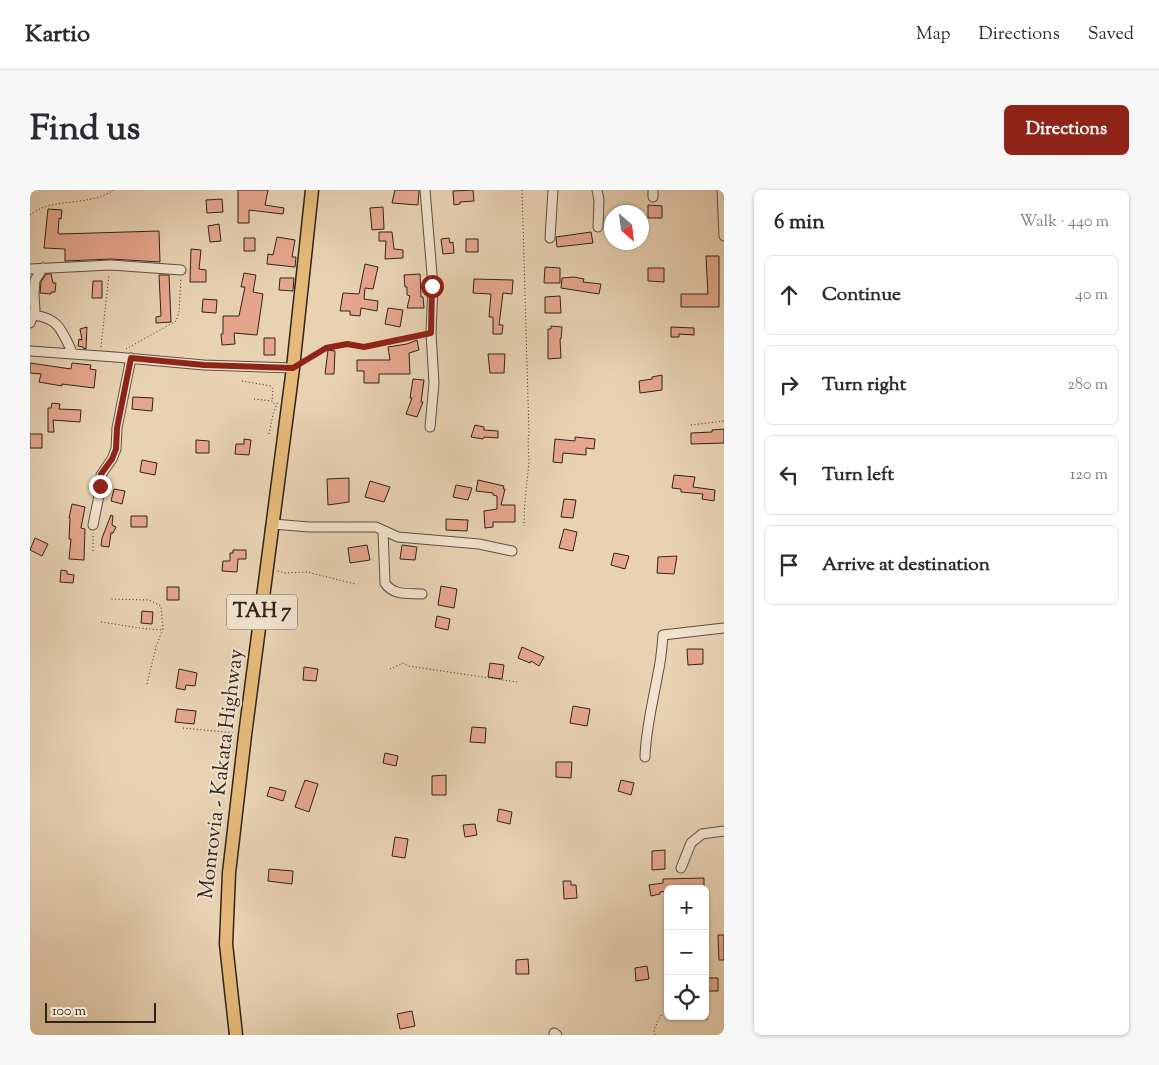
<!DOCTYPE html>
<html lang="en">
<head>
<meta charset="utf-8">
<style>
	:root { --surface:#fff; --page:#f7f7f7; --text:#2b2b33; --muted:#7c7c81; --line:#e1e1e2; --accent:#8f2418 }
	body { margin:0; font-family:"Sorts Mill Goudy",serif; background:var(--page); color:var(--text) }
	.controls { position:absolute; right:15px; bottom:15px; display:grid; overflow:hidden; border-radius:8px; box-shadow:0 1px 4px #0004 }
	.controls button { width:45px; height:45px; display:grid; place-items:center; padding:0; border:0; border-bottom:1px solid var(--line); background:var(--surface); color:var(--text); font:25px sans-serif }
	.compass { position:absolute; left:574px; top:15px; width:45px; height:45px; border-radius:50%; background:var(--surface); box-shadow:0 1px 4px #0004; rotate:152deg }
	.scale { position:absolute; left:15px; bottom:12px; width:111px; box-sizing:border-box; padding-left:5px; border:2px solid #2f241b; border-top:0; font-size:14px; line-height:18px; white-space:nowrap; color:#2f241b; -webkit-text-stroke:4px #f0e2cd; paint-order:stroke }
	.stop { position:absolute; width:15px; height:15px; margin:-11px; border:4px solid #8f2418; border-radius:50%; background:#fff }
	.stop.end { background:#8f2418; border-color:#fff; box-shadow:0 1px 5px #0008 }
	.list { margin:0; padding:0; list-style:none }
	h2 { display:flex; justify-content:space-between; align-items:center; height:65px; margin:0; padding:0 20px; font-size:21px }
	h2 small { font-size:16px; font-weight:400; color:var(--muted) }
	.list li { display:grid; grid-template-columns:32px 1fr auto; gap:15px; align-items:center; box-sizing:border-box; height:80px; margin:0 10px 10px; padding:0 10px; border:1px solid var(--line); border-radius:8px }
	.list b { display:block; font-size:19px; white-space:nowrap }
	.list em { font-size:16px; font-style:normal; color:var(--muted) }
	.icon { flex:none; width:28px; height:28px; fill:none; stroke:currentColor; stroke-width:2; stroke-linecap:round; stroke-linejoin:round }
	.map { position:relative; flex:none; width:694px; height:845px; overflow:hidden; border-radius:8px }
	header { display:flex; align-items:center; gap:30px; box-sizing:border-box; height:70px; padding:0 25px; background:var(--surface); border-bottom:1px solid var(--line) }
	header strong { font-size:24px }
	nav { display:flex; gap:28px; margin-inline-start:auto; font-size:18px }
	.intro { display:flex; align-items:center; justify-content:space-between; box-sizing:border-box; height:120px; padding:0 30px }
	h1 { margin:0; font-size:35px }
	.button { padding:12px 22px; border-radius:8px; background:var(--accent); color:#fff; font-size:18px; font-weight:700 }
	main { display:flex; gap:30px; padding:0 30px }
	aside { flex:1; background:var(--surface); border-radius:8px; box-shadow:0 1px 4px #0004 }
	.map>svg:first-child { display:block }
</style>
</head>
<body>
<header>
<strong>Kartio</strong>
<nav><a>Map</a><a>Directions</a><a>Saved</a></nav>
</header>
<div class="intro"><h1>Find us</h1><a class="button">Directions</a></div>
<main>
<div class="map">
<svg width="694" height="845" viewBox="0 0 694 845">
	<rect width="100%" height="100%" fill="#e8d2b2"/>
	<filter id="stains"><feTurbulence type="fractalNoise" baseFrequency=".004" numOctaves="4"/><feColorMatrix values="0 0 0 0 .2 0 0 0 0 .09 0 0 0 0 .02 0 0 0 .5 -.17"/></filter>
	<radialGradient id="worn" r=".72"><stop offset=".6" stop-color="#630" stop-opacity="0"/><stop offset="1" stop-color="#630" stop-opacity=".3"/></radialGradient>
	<path fill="#e6a68d" stroke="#2f241b" d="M208,0H238L235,15L254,18L253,24L219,20V33H208Z
		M365,0H389L388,15L362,13Z
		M443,0L444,11L430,12V14L424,15L423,1Z
		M192,9L193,22L177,23L176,10Z
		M618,15L632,16V28H618Z
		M353,17L354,39L342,40L340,18Z
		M18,19L32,20L31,29L29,28L28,43L30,44L129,41L130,72L81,69L35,71V59L14,58Z
		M189,34L191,51L180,52L178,36Z
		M349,42H362L364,59L373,60V68L355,69L356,51H349Z
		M561,42L563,53L527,57L526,47Z
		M247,47L265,50L262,67H266L265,77L237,74L238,64L243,65Z
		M214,48H225V61H214Z
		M419,48L420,53L423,52L424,63L413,64L411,49Z
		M436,49H448V62H436Z
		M161,59L171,60L169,79L176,80V92H160Z
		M676,66H689V117H651V104H678Z
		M335,74L348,77L343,99L335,98L334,109L348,111L347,121L331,118L330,126L320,125V121H310L313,103L329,104Z
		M515,77L530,78V93H514Z
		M618,78H634V92L618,91Z
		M214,83L226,85L223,102L233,104L227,145L204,143L205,154L192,155L191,144H193V126H209L215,97H211Z
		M16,84H21L23,93H26L25,102H21V104L10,103L11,92Z
		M390,84L391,107H393L394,118H377L380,106L377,105V97H375L374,85Z
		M129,85H139L141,132L126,133V127L131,126Z
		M544,87L554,89L553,92L571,94L569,104L531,98L532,88Z
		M250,88H264L263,101L249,100Z
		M444,89L483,90L482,104L473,103L469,135H473L472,144H463V127H459L461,104L443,103Z
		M63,91H72V108H62Z
		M530,106L531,123H515V107Z
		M173,109L187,110L186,123L172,122Z
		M358,118L373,120L370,137L355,134Z
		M521,136L532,137L531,149H530L531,168L518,169V139H521Z
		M57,137L56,159L53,158V157L48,156L49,149L52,150L50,139Z
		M641,137L664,138V145L649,144V147H641Z
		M234,148H245V165H234Z
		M387,150L389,160L379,163L380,184H349V193H334V181H327V170H360L358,157L377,154Z
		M298,160L305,161L304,184H295Z
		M458,164H475L474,183H460Z
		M0,173L41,179L42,173L61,175L60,179L66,180L64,198L32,194V196L9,192L11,184L0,183Z
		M632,185V200L610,203L609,191L622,189V187Z
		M383,189L394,190L391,212H393L387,227L376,224L382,208H380Z
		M103,207L123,208L122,221L102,219Z
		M22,213L30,214L29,219L51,220L50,232L23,230L24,242H18V218H21Z
		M445,235L454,237V240L468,241V248L454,247L453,249L441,247Z
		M694,239V253L661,254V243L682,242V240Z
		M0,244H12V258H0Z
		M545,247L565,249L564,259L556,258V265L533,263L532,273L523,272L525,249L545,251Z
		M214,249L221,250L219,265L205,264L206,254H214Z
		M166,250L179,251V263H166Z
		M112,270L127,273L125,285L110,282Z
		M644,285L665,287L663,297L685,300L684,311L672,309L673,304L651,302V299L642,298Z
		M319,288V312L298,315L297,289Z
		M448,290L474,296L473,299H475L471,315H485V332H463V337L455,338L454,321L467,319V306L463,305V303L446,301Z
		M340,291L360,297L354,312L335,307Z
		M426,295L442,298L438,310L423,307Z
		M84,299L95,301L92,314L81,311Z
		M534,309L546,310L543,328L531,327Z
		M42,314L55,317L51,338L55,339L54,370L39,369L41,349H39L40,328H39Z
		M81,325L83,326L82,335L86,337L83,343H81L79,357L71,356L72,348Z
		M101,326H117V337H101Z
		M416,329L438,330L437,341L416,340Z
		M534,339L547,342L543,361L529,358Z
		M5,348L18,354L12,366L0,360Z
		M337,355L340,370L320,373L318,358Z
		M372,355L387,357L385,370L370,369Z
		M203,360H216V369H208L207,382L192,381L193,371H200V363H203Z
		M584,363L599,366L595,379L581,375Z
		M647,366L644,384L627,383L628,367Z
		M31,380L37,381V384L44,385L43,393L30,392Z
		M411,396L427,399L424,418L408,415Z
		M137,397H149V410H137Z
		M112,421L123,422L122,434L111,433Z
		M407,426L420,429L418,440L405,437Z
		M492,457L514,467L509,476L501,471L500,473L488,468Z
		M657,459H673V474L658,475Z
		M460,473L474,475L472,489L458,487Z
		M274,477L288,479L286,491L273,490Z
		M149,479L167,483L165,496L156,495L155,500L146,498Z
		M543,516L560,519L557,536L540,533Z
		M147,519L166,521L164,534L145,532Z
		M442,537L456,538L455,553L440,552Z
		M355,563L368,566L366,576L353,573Z
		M526,572H542L541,588L526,587Z
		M416,585V605H402V586Z
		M275,590L288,594L279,622L265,617Z
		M591,590L604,593L601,605L588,601Z
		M240,597L256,601L253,611L237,606Z
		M469,619L482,622L480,634L467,631Z
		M445,634L447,645L435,647L433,635Z
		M365,647L378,649L375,668L362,666Z
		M635,660V679L622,680V661Z
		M239,679L263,681L262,694L238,691Z
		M674,688V699H638V701L630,702V704L621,706L619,695L633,693V689Z
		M533,691H541V695H546L547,708L534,709Z
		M688,745H694V770H689Z
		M498,769L499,784H486V770Z
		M617,776L619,789L606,791L605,778Z
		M676,788H688V801H676Z
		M382,821L385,836L370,839L367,824Z"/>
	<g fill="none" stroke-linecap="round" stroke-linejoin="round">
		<g stroke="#5d5041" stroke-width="11">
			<path id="minor" d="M395,0L403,96L401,143L404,193L400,237
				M567,0L569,10L568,37
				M623,0V7
				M692,0L694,46
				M520,48L523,0
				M0,79L81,75L151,80
				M3,125C30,128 32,142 43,164
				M0,133L5,120L4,104L5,90L13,78
				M0,161L85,167L174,175L263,178
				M243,334L279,337H346L368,347L449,354L482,361
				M63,335L71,296V285L82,269L86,259L87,238L101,168
				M353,341L355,393C363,406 379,403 392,404
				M615,567C616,537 623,512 628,483C631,471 632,457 633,445L694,438
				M651,678L661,653L672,644L694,641
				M524,843L527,845"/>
		</g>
		<g stroke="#2f241b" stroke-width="15">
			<path id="highway" d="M206,845L196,754L199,683L215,545L263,178L282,0"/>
		</g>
		<path stroke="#2f241b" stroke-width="1" stroke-dasharray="1 2.5" stroke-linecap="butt" d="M492,0L499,244C497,253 499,262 499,272C497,293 494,314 494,336
			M0,25C17,11 41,14 61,9C69,8 77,4 84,0
			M71,157L79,84
			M96,159L146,131L149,122L151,88
			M273,173L296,158L317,154L334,157L393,145
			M212,191L241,196L243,199L242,211
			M224,209L242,211L245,215
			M661,235L694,231
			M239,244L243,224L248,211
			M63,361V343
			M248,381L255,383L277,382L325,394
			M71,432C92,435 111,439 133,440L131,416L119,410L81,409
			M360,479L373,473L378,476L487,492
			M117,494L126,457L132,441
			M153,538L205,543
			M675,826L678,831
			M625,845L624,840L630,826L638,823"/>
		<use href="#minor" stroke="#f0e2cd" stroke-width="9"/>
		<use href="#highway" stroke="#e4b979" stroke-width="12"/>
	</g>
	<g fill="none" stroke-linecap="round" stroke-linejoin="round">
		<path stroke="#8f2418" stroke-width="6" d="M70,296L71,284L82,269L86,259L87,238L101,168L174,175L263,178L296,158L317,154L334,157L401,143L402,96"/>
	</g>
	<g text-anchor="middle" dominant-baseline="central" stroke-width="4" stroke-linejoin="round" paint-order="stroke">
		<rect fill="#f0e2cd" stroke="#695d50" stroke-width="1" x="197" y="404.5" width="70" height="35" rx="4"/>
		<g font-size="20" font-weight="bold" fill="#2f241b">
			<text x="232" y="422">TAH 7</text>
		</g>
		<g font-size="21" fill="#2f241b" stroke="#f0e2cd">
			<text transform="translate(192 584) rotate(-83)">Monrovia - Kakata Highway</text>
		</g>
	</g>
	<rect width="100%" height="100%" filter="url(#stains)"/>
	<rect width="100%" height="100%" fill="url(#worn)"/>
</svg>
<div class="controls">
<button>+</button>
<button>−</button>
<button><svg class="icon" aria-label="locate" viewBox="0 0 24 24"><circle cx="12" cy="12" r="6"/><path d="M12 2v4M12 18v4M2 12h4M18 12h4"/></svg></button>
</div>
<svg class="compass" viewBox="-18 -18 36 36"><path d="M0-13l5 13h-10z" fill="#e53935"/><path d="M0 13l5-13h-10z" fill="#7c7c81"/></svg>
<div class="scale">100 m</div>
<div class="stop" style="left:402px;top:96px"></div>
<div class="stop end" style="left:70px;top:296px"></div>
</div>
<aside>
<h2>6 min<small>Walk · 440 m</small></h2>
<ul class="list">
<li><svg class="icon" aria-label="ahead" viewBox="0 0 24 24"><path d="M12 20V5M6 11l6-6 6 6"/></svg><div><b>Continue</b></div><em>40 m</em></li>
<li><svg class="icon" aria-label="right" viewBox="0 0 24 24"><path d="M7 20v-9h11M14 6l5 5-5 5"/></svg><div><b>Turn right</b></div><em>280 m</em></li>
<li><svg class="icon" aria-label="left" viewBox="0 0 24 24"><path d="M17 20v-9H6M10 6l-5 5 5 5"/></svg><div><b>Turn left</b></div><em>120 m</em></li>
<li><svg class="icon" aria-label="arrive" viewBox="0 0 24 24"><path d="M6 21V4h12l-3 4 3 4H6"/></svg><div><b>Arrive at destination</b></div></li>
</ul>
</aside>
</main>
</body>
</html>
